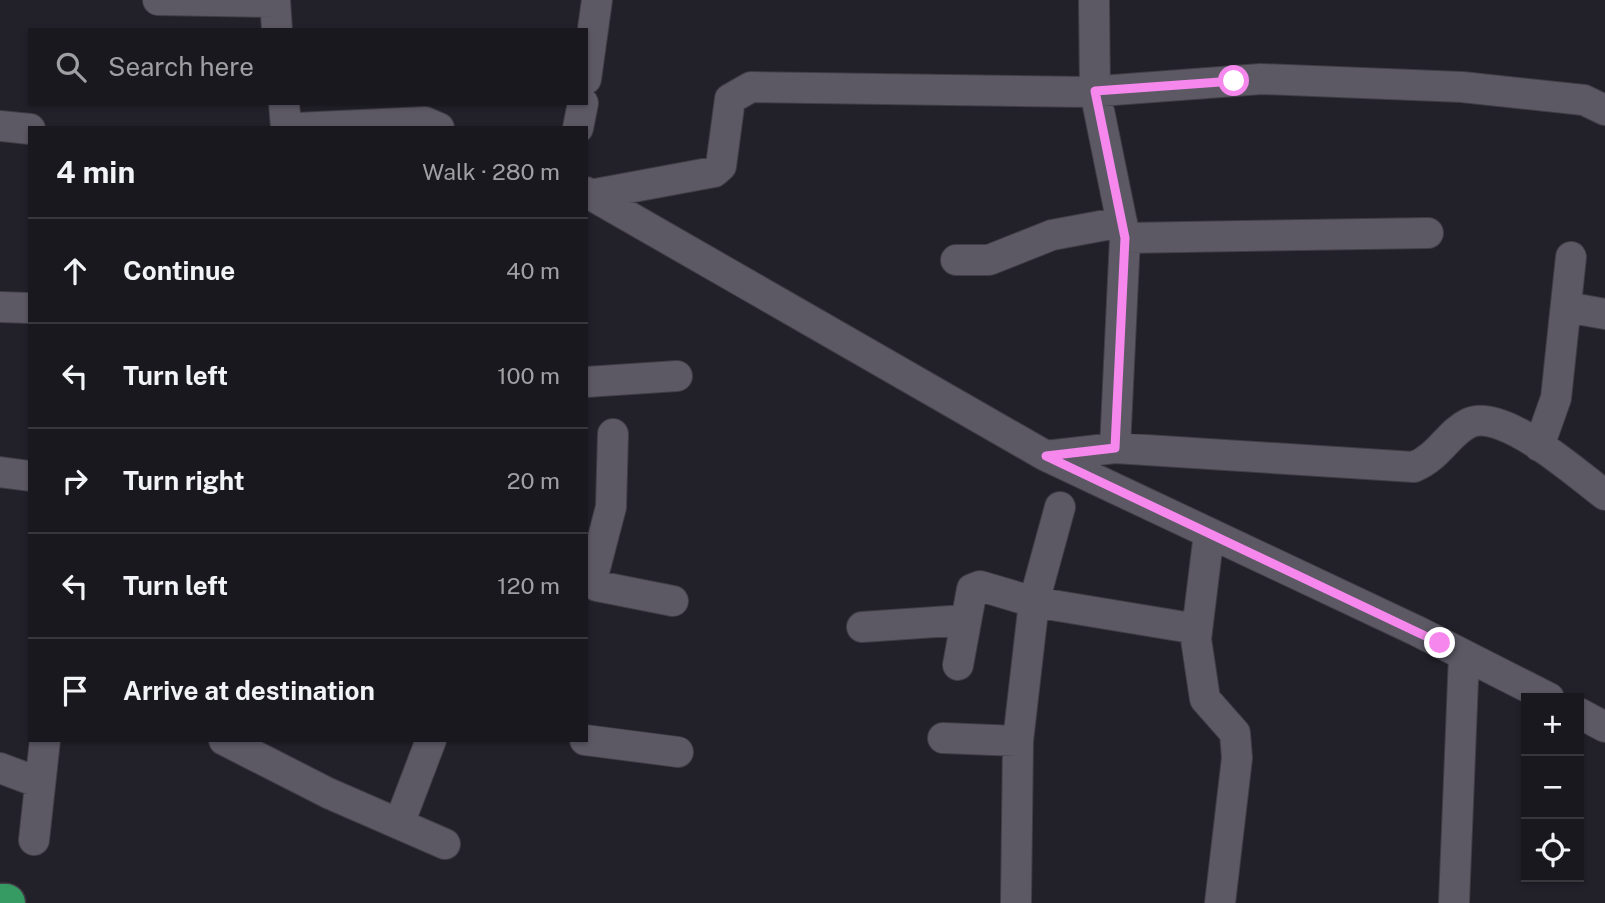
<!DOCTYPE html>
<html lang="en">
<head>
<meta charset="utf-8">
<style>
	:root { --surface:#1a181f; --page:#232128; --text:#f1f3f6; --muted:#9fa0a4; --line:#38373d }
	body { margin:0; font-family:"Public Sans",sans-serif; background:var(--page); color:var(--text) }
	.controls { position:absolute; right:21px; bottom:21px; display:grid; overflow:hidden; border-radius:0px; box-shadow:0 2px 5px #0004 }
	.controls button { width:63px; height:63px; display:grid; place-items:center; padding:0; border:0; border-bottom:2px solid var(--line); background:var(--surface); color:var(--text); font:35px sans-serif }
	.stop { position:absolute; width:21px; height:21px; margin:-16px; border:5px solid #f688ed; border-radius:50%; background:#fff }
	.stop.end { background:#f688ed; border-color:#fff; box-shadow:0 2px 7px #0008 }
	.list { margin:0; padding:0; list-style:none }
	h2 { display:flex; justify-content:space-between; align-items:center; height:91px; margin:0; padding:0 28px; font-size:30px }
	h2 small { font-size:23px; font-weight:400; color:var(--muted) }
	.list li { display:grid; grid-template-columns:46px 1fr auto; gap:21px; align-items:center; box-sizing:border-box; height:105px; padding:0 28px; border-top:2px solid var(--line) }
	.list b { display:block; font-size:26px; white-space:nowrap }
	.list em { font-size:23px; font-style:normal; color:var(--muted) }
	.icon { flex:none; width:38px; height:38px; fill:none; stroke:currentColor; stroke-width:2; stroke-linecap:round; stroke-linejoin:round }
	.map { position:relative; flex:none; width:1605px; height:903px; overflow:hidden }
	.search { position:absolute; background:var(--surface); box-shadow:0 2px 5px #0004; left:28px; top:28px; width:560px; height:77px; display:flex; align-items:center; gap:18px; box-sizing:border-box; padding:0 24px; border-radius:0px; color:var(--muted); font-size:26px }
	.panel { position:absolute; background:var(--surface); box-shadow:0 2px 5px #0004; left:28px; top:126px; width:560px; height:616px; border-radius:0px }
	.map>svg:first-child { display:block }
</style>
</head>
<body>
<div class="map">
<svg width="1605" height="903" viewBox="0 0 1605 903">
	<rect width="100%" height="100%" fill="#222029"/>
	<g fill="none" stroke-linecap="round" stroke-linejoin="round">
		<g stroke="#403d45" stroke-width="32">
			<path id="minor" d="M158,0L275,2
				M275,0L277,30
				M1094,0L1095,91L1125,238L1115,448
				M586,79L597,0
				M284,103L286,128
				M0,126L30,129
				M296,128L425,122L439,128
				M578,128L583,103
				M586,192L1046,456L1417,631L1549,698
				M590,195L714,172L721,166L730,99L751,87L1087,92L1261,79L1462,87L1584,100L1605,110
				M1125,238L1428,233
				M956,260H989L1052,235L1122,222
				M0,307L30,308
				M1566,307L1605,314
				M586,382L677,376
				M613,434L611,507L593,576L597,586L673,601
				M1539,446L1556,398L1571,257
				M1046,456L1115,448L1414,467C1440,456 1448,433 1469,423C1503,407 1578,475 1605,495
				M0,472L30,476
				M1209,533L1196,639L1205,699L1235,733L1237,758L1220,903
				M862,627L965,620
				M958,665L972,589L980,586L1034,602L1197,629
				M1579,713L1605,727
				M943,738L1018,741
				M224,740L328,793L445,844
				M585,740L678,752
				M0,768L40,783
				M399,824L431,740
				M34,840L45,740
				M1016,903L1018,741L1034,602L1060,507
				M1454,903L1464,655"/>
		</g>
		<g stroke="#403d45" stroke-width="41">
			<path id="highway" d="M0,903H6"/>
		</g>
		<use href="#minor" stroke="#5c5965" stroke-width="30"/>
		<use href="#highway" stroke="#369b63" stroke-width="38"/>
	</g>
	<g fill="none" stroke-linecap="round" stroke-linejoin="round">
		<path stroke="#f688ed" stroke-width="9" d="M1234,81L1095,91L1125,238L1115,448L1046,456L1440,643"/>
	</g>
</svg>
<div class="controls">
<button>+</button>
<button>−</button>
<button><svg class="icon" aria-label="locate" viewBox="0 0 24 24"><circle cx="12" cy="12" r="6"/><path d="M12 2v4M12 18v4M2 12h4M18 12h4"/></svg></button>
</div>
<div class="stop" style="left:1234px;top:81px"></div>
<div class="stop end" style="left:1440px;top:643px"></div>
<div class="search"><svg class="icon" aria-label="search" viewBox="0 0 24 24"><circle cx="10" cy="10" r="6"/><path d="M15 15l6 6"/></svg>Search here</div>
<section class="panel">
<h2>4 min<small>Walk · 280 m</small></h2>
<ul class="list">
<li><svg class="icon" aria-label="ahead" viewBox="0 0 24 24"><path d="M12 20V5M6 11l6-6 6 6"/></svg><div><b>Continue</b></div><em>40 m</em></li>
<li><svg class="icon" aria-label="left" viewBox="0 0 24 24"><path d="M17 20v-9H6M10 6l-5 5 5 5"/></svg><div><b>Turn left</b></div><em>100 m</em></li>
<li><svg class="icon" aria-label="right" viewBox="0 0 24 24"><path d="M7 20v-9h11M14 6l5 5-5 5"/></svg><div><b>Turn right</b></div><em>20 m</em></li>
<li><svg class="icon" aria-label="left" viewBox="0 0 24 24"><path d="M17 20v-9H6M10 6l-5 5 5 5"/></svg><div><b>Turn left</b></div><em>120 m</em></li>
<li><svg class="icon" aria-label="arrive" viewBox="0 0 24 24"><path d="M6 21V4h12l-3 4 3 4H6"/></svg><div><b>Arrive at destination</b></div></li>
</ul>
</section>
</div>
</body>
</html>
